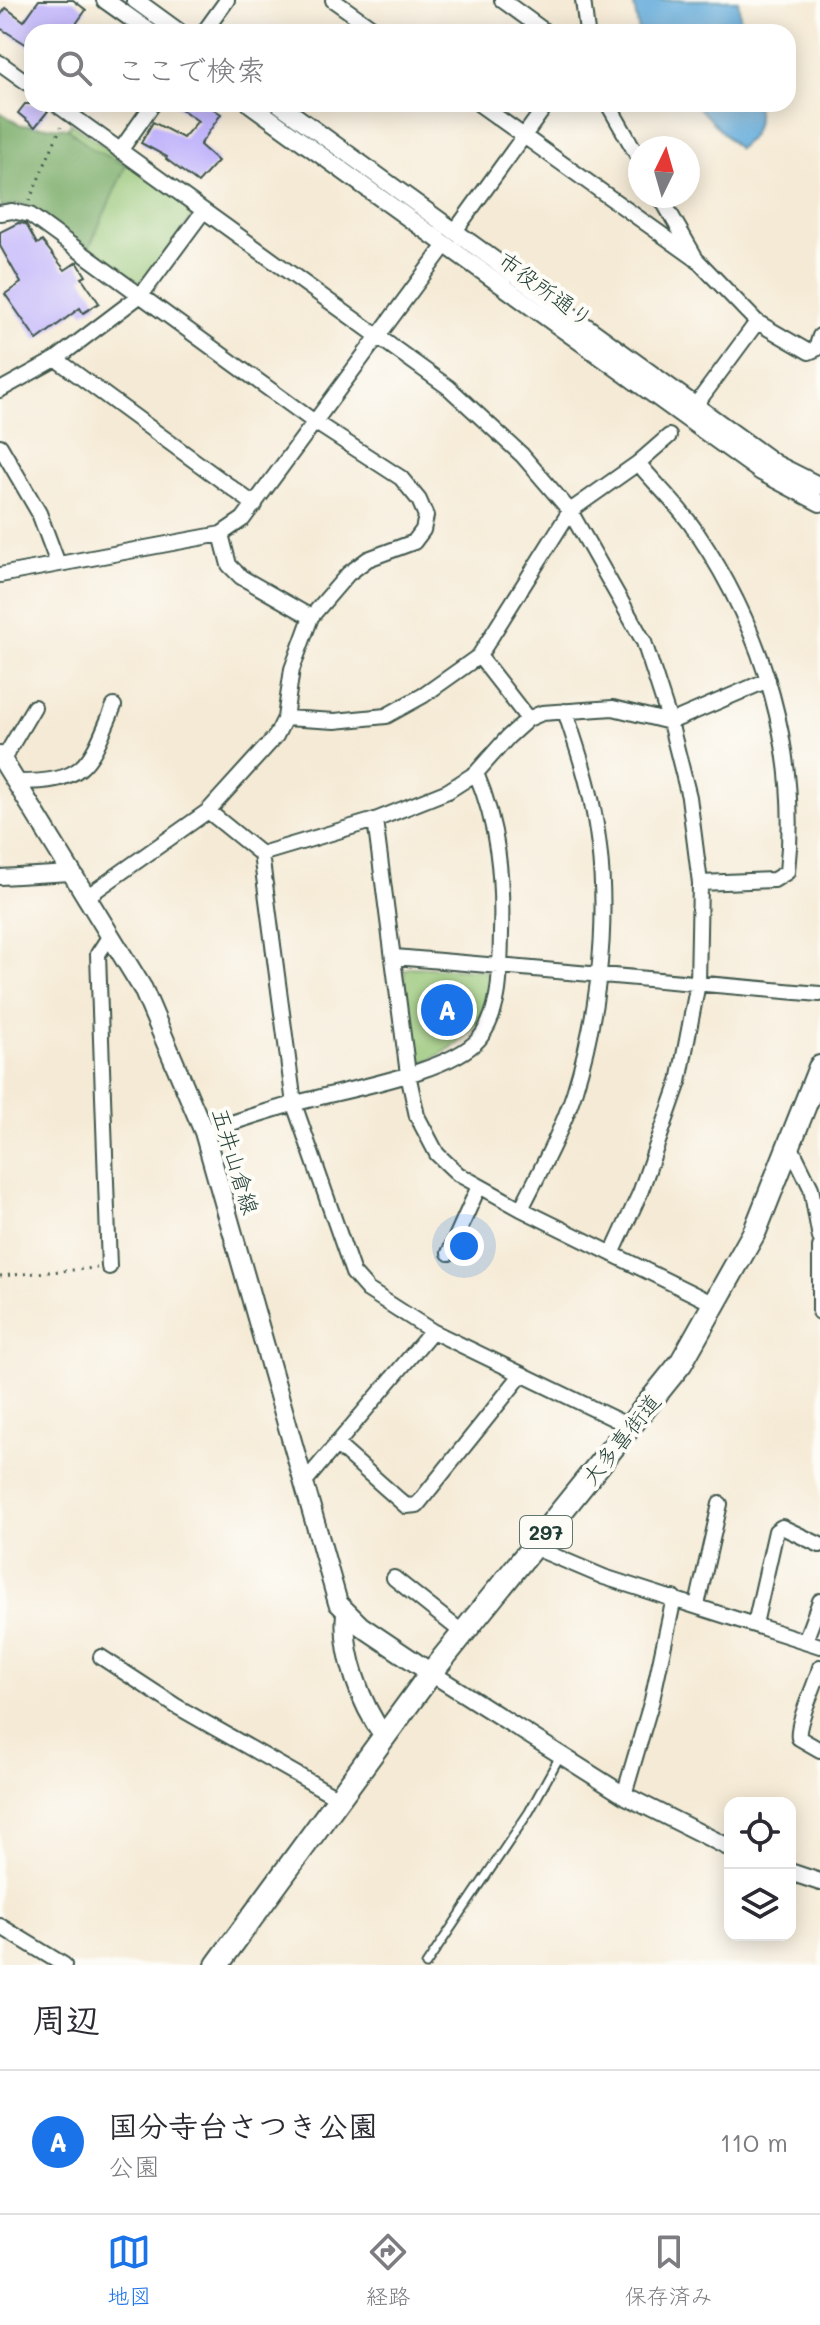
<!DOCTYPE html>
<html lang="ja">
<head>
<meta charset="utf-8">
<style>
	:root { --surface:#fff; --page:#f2f2f3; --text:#2b2b33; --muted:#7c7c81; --line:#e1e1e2; --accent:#1a73e8 }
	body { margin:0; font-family:Mali,"Klee One",sans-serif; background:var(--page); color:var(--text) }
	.controls { position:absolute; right:24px; bottom:24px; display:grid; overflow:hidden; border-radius:16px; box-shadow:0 4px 20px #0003 }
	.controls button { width:72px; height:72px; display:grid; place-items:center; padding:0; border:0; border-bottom:2px solid var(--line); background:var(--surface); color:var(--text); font:40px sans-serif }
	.compass { position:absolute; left:628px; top:136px; width:72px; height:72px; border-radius:50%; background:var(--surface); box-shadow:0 4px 20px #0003; rotate:5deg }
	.you { position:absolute; left:464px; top:1246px; width:28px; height:28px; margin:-20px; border:6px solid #fff; border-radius:50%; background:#1a73e8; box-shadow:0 0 0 12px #1a73e833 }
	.badge { display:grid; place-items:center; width:52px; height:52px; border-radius:50%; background:var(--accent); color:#fff; font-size:26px; font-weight:700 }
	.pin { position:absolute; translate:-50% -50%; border:4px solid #fff; box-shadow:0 2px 8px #0006 }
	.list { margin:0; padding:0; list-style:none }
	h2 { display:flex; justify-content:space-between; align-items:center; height:104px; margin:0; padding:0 32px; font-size:34px }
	h2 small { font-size:26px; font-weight:400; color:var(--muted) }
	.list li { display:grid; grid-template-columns:52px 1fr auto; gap:24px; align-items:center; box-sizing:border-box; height:144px; padding:0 32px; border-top:2px solid var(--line) }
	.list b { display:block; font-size:30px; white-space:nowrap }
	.list p { margin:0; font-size:26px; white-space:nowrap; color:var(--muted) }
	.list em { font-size:26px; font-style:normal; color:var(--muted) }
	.icon { flex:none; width:44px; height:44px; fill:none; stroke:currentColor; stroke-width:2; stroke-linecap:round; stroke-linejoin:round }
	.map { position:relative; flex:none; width:820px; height:1965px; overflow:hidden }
	.search { position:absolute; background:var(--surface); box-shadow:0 4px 20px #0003; left:24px; right:24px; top:24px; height:88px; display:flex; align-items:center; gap:20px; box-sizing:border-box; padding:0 28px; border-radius:24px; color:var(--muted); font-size:30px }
	.sheet { height:248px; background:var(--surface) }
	nav { display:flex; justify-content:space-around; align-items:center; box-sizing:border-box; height:112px; border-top:2px solid var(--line); background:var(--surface); font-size:22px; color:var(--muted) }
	nav a { display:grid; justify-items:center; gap:4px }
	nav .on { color:var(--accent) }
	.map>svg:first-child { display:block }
</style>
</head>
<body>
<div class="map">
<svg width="820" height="1965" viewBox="0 0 820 1965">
	<rect width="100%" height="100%" fill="#fdfcf7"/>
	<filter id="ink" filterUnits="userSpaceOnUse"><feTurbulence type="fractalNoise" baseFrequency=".0125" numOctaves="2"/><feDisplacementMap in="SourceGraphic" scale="16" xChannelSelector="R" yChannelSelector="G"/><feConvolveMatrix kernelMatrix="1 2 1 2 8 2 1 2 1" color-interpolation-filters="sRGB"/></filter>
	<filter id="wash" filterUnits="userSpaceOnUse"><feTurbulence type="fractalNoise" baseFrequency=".006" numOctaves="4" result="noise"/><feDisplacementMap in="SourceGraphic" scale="32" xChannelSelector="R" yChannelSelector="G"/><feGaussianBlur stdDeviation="1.8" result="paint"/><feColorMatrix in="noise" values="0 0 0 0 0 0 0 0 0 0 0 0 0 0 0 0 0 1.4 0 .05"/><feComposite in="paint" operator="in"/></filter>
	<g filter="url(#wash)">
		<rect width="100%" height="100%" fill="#f5ead5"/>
		<path fill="#94c473" stroke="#5a8054" stroke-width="2" d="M71,123L191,208L192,217L142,284L31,207Z
			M410,967L483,970L491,977C491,1021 462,1046 425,1062L415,1059L404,971Z"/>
		<path fill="#77aa65" stroke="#4b744c" stroke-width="2" d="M0,112L20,125L67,128L92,149L126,165L89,248L31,207L22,204L0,207Z"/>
		<path fill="#63abda" stroke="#417487" stroke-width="2" d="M633,0H738L742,32H639Z
			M695,104H756C760,124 754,137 738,149Z"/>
		<g id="blocks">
			<path fill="#beb1fb" d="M39,0H73L86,10L70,32H32V48L0,28V16L6,8L24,21Z
				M25,104H40L48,111L35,127L18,113Z
				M174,104H206L221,114L200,145L218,161L198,183L166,159L167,157L141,143L153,122L183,138L198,121Z
				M18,223L26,224L37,244L42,241L65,270L77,262L86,276L82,278L99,303L83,313L80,308L37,340L5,294L21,283L0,246V232Z"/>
		</g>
	</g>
	<g filter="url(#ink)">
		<use href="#blocks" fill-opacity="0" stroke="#3f574c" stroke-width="2"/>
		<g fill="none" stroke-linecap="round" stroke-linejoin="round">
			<g stroke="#3f574c" stroke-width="11">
				<path id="service" d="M426,1965L529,1812L560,1756"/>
			</g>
			<g stroke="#3f574c" stroke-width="18">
				<path id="minor" d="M333,0L378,32
					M502,0L546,32
					M583,0L587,32
					M204,32L227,0
					M0,63L32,86
					M56,104L448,387L522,455L570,511L644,642L670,722L689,797L700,883L698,983L679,1082L640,1193L612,1254
					M479,104L696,259L757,322L809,352L816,349L820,336
					M608,104L640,160
					M120,151L153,104
					M660,196L694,255
					M0,213L12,211L30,215L313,421L401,478L419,500L426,516L423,530L414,542L368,559L348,574L311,617L292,669L285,718L276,736L208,811L85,898
					M455,231L547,104
					M56,359L255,505
					M0,390L56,359L142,294L202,213
					M695,406L757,322
					M0,446L39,513L58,564
					M638,463C657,486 681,508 697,533C764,632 800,753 787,872L774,880L700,883
					M221,534L229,565L241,577L311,617
					M0,575L221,534L243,519L446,244
					M479,656L528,719
					M285,718L335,721L386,716L424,695L479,656L570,511L638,463L669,436
					M4,758L34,707
					M18,782C87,782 89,765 114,706
					M208,811L261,854L294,1104L353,1273L368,1290L432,1331L631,1427
					M375,820L408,1074L417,1116L437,1154L458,1174L521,1209L716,1305
					M261,854L375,820L448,791L476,773L508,737L528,719L542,713L613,708L670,722L768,680
					M0,877L71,873
					M109,937L98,954L109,1267
					M395,957L820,994
					M204,1132C235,1122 266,1111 297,1103C343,1090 449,1073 479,1039C502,1011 500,967 501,933C503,878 498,825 476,773
					M790,1145L811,1188L820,1238
					M521,1209C540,1171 561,1133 574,1093C604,996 613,885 588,786C582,761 573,736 565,711
					M820,1247V1312
					M449,1253L479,1186
					M336,1444L406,1506L417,1505L522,1374
					M303,1484L432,1331
					M533,1547L604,1577L820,1646
					M394,1578L463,1633
					M697,1605L720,1504
					M755,1624L776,1531L782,1527L820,1545
					M805,1641L820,1601
					M101,1657L176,1706L340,1799
					M820,1667C816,1686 796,1722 799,1738L820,1750
					M624,1795L652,1700L674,1598
					M0,1926L64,1965"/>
			</g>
			<g stroke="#3f574c" stroke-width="20">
				<path id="tertiary" d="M105,0L150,32
					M135,0L179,32
					M250,104L761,472L820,503
					M279,104L776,464L820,486
					M431,1673L624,1795L730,1848
					M790,1872L820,1882"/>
			</g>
			<g stroke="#3f574c" stroke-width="22">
				<path id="secondary" d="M0,756L143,989L204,1132L338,1603L361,1626L431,1673
					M346,1614C342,1653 361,1705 384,1736"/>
			</g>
			<g stroke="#3f574c" stroke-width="26">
				<path id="trunk" d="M217,1965L431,1673L681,1363L755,1231L820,1067"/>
			</g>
			<path stroke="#3f574c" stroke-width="3" stroke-dasharray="2 6" stroke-linecap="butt" d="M29,201L61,127
				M0,1276L97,1268"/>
			<use href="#service" stroke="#fff" stroke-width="7"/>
			<use href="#minor" stroke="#fff" stroke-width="14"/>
			<use href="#tertiary" stroke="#fff" stroke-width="16"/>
			<use href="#secondary" stroke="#fff" stroke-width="18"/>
			<use href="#trunk" stroke="#fff" stroke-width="22"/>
		</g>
	</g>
	<g text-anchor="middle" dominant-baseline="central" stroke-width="8" stroke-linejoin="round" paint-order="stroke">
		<rect fill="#fdfcf7" stroke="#62766e" stroke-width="2" x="520" y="1516" width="52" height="32" rx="6"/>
		<g font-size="20" font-weight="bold" fill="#1f3d34">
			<text x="546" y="1532">297</text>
		</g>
		<g font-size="22" fill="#1f3d34" stroke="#fdfcf7">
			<text transform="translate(546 289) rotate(36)">市役所通り</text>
			<text transform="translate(236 1161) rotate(73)">五井山倉線</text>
			<text transform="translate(621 1439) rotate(-51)">大多喜街道</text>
		</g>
	</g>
</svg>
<div class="controls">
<button><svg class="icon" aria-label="locate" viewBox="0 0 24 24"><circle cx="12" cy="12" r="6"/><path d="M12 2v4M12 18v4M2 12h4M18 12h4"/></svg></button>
<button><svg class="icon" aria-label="layers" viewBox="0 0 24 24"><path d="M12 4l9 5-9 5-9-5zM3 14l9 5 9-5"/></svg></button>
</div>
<svg class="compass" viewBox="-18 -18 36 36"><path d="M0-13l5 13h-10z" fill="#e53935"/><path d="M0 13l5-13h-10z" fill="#7c7c81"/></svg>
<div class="you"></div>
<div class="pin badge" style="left:447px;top:1010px">A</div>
<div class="search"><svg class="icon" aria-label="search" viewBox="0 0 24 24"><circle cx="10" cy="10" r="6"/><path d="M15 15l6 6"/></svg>ここで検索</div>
</div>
<section class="sheet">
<h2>周辺<small></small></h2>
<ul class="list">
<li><span class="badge">A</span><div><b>国分寺台さつき公園</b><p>公園</p></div><em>110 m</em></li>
</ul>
</section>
<nav>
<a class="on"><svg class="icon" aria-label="map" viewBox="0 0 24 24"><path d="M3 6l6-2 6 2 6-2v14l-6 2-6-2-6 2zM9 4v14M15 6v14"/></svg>地図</a>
<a><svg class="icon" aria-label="directions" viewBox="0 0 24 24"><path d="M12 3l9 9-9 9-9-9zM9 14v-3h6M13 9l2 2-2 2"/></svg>経路</a>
<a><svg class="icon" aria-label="saved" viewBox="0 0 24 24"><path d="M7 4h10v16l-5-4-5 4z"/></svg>保存済み</a>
</nav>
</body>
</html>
